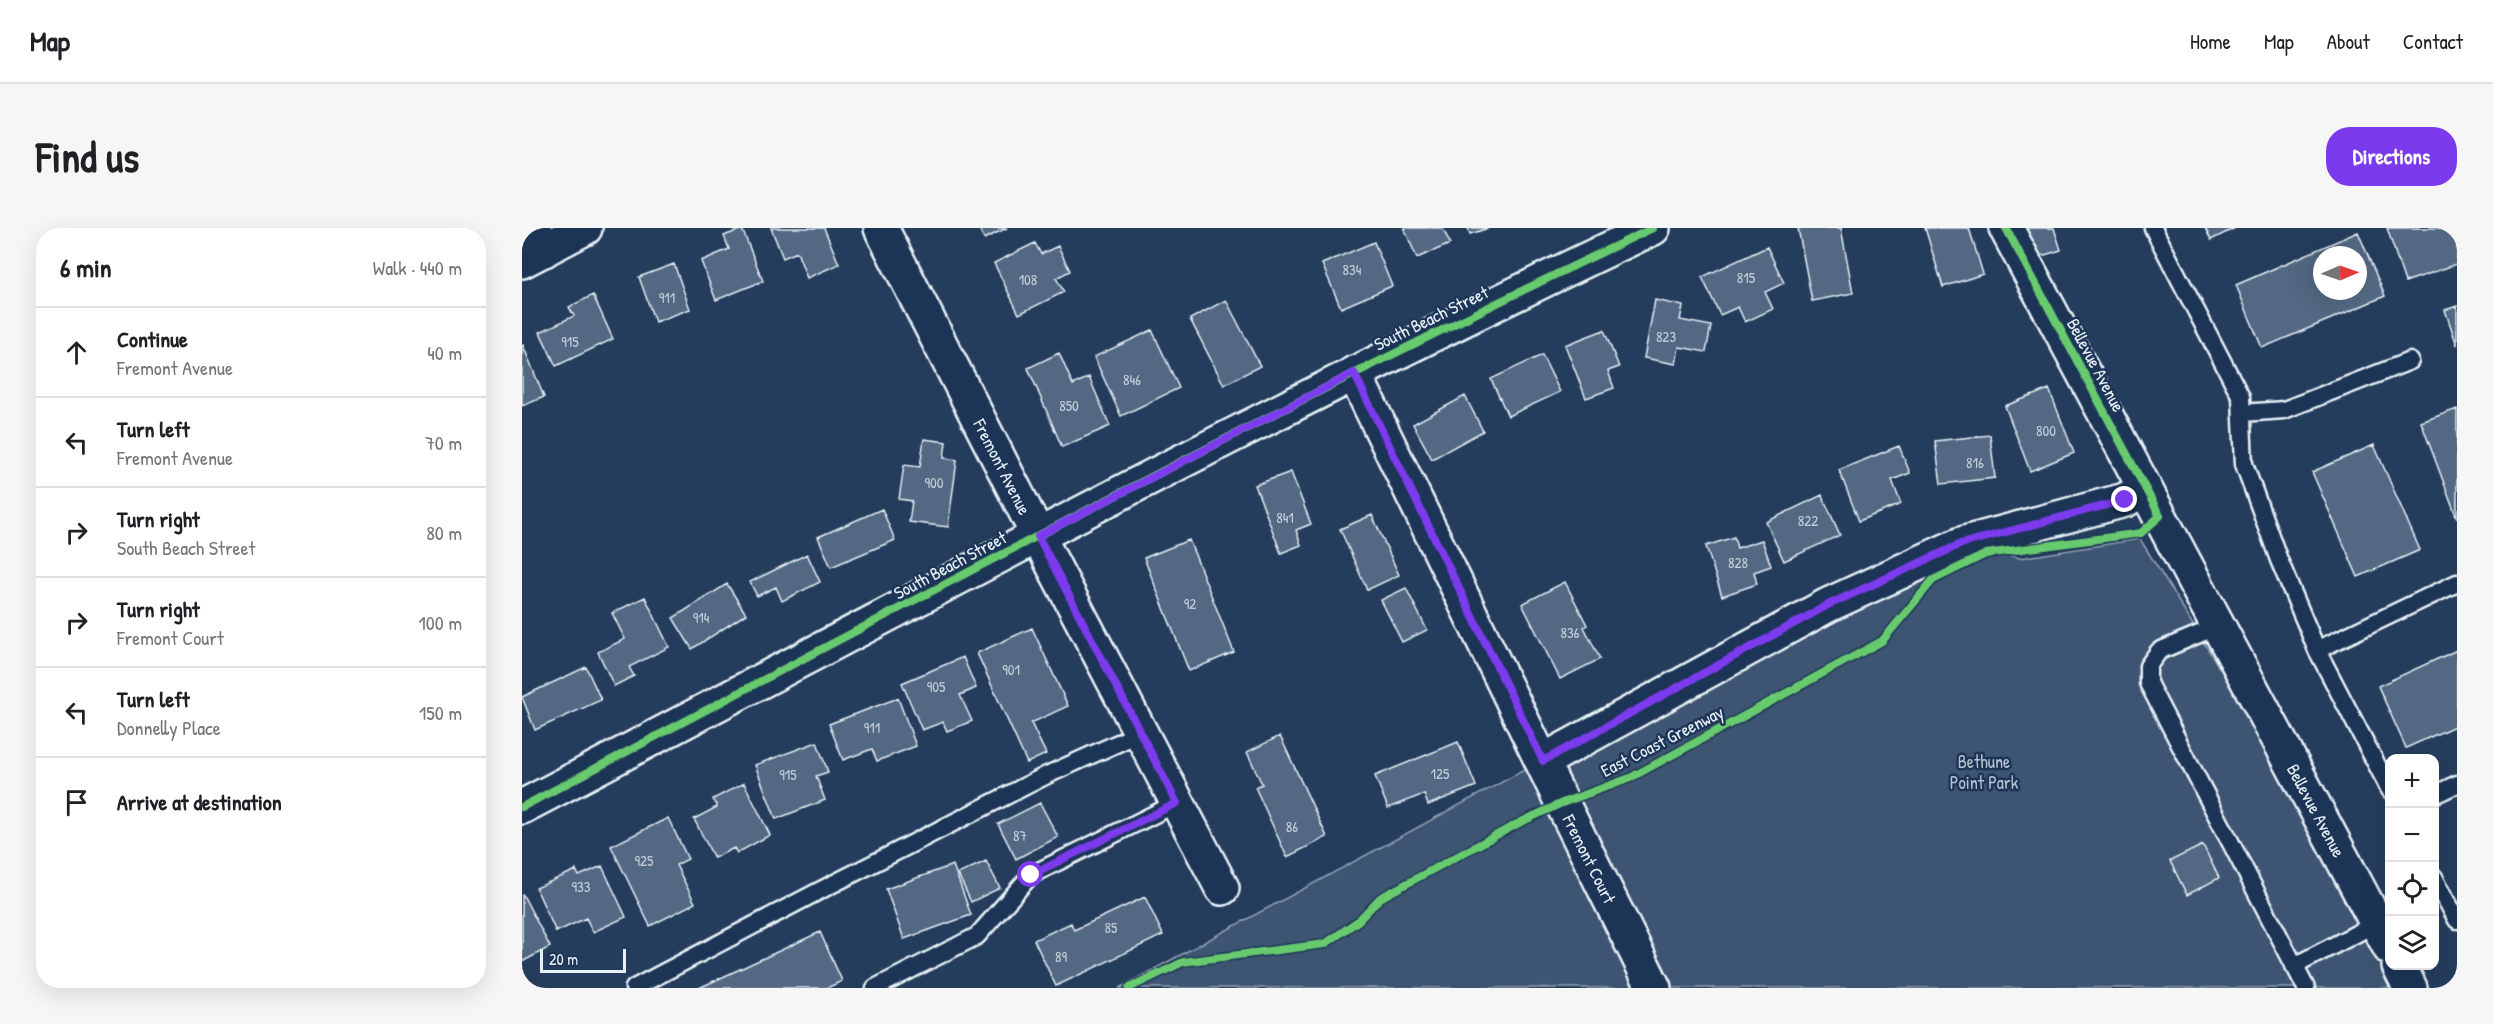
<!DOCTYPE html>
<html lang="en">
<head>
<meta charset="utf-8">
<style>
	:root { --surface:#fff; --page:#f6f6f6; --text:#202124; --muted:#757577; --line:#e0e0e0; --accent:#7c3aed }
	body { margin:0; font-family:"Patrick Hand",sans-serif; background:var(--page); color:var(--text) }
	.controls { position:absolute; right:18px; bottom:18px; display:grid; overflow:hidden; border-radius:12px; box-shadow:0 6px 24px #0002 }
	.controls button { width:54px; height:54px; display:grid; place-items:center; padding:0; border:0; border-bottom:2px solid var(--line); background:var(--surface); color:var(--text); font:30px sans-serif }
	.compass { position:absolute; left:1791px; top:18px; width:54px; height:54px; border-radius:50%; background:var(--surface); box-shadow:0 6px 24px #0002; rotate:88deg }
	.scale { position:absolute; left:18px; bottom:15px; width:86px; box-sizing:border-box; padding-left:6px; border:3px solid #e8f1f8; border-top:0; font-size:16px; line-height:21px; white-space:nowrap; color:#e8f1f8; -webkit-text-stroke:4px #1d3557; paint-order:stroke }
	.stop { position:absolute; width:18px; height:18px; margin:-14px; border:4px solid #7c3aed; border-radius:50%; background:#fff }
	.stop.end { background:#7c3aed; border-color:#fff; box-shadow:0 2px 6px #0008 }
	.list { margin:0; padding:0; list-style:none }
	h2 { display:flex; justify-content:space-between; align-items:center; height:78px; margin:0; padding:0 24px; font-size:26px }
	h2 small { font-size:20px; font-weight:400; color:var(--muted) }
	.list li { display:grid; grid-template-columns:39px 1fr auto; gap:18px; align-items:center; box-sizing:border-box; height:90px; padding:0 24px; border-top:2px solid var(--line) }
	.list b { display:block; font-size:22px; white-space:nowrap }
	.list p { margin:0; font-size:20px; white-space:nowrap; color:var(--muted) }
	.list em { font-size:20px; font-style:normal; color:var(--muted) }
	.icon { flex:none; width:33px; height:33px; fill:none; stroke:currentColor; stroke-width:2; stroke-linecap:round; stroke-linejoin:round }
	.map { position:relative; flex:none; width:1935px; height:760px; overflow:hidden; border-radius:24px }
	header { display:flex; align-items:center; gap:36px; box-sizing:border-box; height:84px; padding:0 30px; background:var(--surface); border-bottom:2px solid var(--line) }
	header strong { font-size:28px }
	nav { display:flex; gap:33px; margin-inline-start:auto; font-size:21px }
	.intro { display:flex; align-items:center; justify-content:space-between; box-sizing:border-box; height:144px; padding:0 36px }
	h1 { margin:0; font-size:42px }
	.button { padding:15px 27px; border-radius:24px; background:var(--accent); color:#fff; font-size:21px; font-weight:700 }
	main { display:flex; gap:36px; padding:0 36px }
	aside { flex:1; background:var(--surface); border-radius:24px; box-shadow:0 6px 24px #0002 }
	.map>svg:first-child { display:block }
</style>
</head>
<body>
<header>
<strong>Map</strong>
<nav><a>Home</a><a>Map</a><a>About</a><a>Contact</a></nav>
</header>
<div class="intro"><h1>Find us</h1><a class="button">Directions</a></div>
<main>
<aside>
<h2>6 min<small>Walk · 440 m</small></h2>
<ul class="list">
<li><svg class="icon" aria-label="ahead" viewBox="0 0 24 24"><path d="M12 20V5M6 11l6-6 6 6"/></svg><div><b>Continue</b><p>Fremont Avenue</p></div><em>40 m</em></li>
<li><svg class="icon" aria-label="left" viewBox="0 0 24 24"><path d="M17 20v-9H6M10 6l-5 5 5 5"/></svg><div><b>Turn left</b><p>Fremont Avenue</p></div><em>70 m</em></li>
<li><svg class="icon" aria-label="right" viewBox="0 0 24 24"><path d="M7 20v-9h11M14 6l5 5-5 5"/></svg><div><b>Turn right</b><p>South Beach Street</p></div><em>80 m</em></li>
<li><svg class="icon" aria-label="right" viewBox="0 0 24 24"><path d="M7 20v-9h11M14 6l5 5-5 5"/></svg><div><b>Turn right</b><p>Fremont Court</p></div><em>100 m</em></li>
<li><svg class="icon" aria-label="left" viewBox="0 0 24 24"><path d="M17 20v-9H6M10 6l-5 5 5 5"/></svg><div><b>Turn left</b><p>Donnelly Place</p></div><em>150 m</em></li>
<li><svg class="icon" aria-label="arrive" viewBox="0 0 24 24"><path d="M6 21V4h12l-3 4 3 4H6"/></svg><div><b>Arrive at destination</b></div></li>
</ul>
</aside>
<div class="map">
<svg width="1935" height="760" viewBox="0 0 1935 760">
	<rect width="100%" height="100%" fill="#253d5d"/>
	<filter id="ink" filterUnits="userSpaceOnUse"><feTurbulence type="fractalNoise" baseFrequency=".0167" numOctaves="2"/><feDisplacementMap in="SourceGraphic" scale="12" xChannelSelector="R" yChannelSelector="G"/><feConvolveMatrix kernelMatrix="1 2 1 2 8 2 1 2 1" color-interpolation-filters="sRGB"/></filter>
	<g filter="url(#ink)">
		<path fill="#3e5472" stroke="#93a2b5" stroke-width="1.5" d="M1618,311L1855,695L1888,760H1129L1021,533L1439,316L1498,330Z
			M1006,540L1024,580L1114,760H597Z"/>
		<path fill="#536782" stroke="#e8f1f8" stroke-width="1.5" fill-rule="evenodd" d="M249,0H302L317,36L285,50L275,24L261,30Z
			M457,0H485L462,11Z
			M882,0H921L928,16L895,30Z
			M946,0H967L948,6Z
			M1276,0H1319L1331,65L1290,73Z
			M1403,0H1447L1461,46L1421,59Z
			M1503,0H1532L1539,22L1513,30Z
			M1683,0H1713L1689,12Z
			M1865,0H1935V36L1883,54Z
			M220,1L241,53L194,72L179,33L207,21L202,8Z
			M1836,4L1863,68L1740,120L1714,57ZM1800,27H1836V63H1800Z
			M852,14L870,58L819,80L800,36Z
			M513,15L519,26L536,18L548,43L534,50L542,64L497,86L472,35Z
			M1245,19L1262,55L1243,64L1251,81L1223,94L1216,79L1198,87L1180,49Z
			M152,36L168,81L133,94L117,49Z
			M71,67L91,111L34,138L18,104L52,88L47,79Z
			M704,72L738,138L702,157L668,91Z
			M1133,72L1161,78L1158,92L1189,98L1184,124L1157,119L1154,136L1122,130Z
			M1935,78V117L1923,82Z
			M630,102L657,160L599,188L572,129Z
			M1082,102L1097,139L1086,143L1092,160L1064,170L1043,117Z
			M1,117L22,169L0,178V118Z
			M537,125L551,157L567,149L588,198L540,219L506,140Z
			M1020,127L1038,164L986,188L969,151Z
			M1527,161L1552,225L1508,243L1483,178Z
			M943,168L961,203L910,231L891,196Z
			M1935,181V290L1899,194Z
			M1468,207L1473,250L1419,256L1413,213Z
			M402,211L424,214L422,230L435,232L426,299L387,294L390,273L377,271L382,237L398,239Z
			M1852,217L1898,322L1836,349L1790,244Z
			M1377,218L1388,245L1370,252L1379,276L1337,293L1317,242Z
			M769,244L789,296L774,302L779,317L759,325L733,257Z
			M1300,267L1318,307L1262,333L1244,294Z
			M360,281L373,312L309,339L296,309Z
			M850,287L877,347L845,362L818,301Z
			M1212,309L1215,320L1240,312L1249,338L1232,344L1235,356L1200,368L1184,318Z
			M667,312L712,424L667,443L622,330Z
			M285,326L298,354L260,373L254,359L235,368L228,354Z
			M1043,354L1065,397L1062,399L1078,431L1038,451L1000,376Z
			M205,356L224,386L170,421L151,390Z
			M884,360L905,402L880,414L859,372Z
			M123,369L147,419L107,439L112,448L92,458L76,424L103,411L90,385Z
			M510,400L546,478L509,495L524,526L505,535L455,425Z
			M1935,422V497L1884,520L1856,458Z
			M441,429L454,460L438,467L450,493L425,503L421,494L400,502L380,455Z
			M64,439L79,472L13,502L0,469Z
			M376,470L394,518L355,533L350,521L321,532L307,496Z
			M758,508L805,609L765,629L733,559L740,556L725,524Z
			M295,514L306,544L294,548L303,572L254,591L233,537Z
			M936,514L954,558L906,577L902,566L866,580L853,548Z
			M222,555L248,607L215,625L212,620L192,630L172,591L195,579L191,571Z
			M518,575L536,609L494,631L476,596Z
			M146,590L166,631L154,637L173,675L128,698L89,618Z
			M1681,617L1697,650L1665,667L1648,633Z
			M464,633L478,660L449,674L436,646Z
			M431,637L449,687L382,711L364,661Z
			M80,638L104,689L71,704L64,690L34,704L14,660L54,642L57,648Z
			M1,667L28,719L0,734V668Z
			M623,669L641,707L534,758L512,712L549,695L552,702Z
			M298,704L320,753L305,760H177Z"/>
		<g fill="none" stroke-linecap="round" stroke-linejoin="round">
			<g stroke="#e8f1f8" stroke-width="21">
				<path id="lane" d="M1631,0L1719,169L1722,236L1757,332L1795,422L1868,562
					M1720,185L1762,182L1888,133
					M1696,398L1637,423L1626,438V455L1784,760
					M1795,422L1935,355
					M1912,567L1935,556
					M1912,649L1935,692
					M1772,738L1855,695
					M112,760L297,663L525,547L618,505
					M353,760L455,708L509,647L655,575"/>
			</g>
			<g stroke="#e8f1f8" stroke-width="38">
				<g id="street">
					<path d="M11,0L22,22"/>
					<path id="s1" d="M359,0L531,337L700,660"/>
					<path id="s2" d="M1484,0L1868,720"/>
					<path id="s3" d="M832,145L1040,575L1132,760"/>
					<path d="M1021,533L1306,377L1439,316L1603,272L1623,261"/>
					<path d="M1877,738L1888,760"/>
				</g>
			</g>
			<g stroke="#e8f1f8" stroke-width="38">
				<path id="secondary" d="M0,33L63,0
					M0,579C375,382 748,181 1131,0"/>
			</g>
			<use href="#lane" stroke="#1d3557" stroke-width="16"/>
			<use href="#street" stroke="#1d3557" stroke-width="33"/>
			<use href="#secondary" stroke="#1d3557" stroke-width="33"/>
			<g stroke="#1d3557" stroke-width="11">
				<path id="cycleway" d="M0,579C375,382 748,181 1131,0
					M607,760L661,734L803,716L836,693L858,670L995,596L1040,575L1108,550L1360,413L1411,352L1464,326L1619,305L1638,288L1484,0"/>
			</g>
			<use href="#cycleway" stroke="#67ca6e" stroke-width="8"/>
		</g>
	</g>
	<g fill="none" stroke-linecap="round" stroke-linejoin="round" filter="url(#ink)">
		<path stroke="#7c3aed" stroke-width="8" d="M509,647L655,575L516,308L832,145L1021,533L1306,377L1439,316L1603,272"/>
	</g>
	<g text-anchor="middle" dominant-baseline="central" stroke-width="5" stroke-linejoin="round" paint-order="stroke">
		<g font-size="15" fill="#c3ceda">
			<text x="830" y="41">834</text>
			<text x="1224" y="49">815</text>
			<text x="506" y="51">108</text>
			<text x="145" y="69">911</text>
			<text x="1144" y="108">823</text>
			<text x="48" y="113">915</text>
			<text x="610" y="151">846</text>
			<text x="547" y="177">850</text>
			<text x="1524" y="202">800</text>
			<text x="1453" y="234">816</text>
			<text x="412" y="254">900</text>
			<text x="763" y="289">841</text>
			<text x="1286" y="292">822</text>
			<text x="1216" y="334">828</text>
			<text x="668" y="375">92</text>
			<text x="179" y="389">914</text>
			<text x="1048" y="404">836</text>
			<text x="489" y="441">901</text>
			<text x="414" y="458">905</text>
			<text x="350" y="499">911</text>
			<text x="918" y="545">125</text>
			<text x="266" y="546">915</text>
			<text x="770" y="598">86</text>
			<text x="498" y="607">87</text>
			<text x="122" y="632">925</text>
			<text x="59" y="658">933</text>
			<text x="589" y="699">85</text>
			<text x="539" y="728">89</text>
		</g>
		<g font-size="18" fill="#e8f1f8" stroke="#1d3557">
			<text transform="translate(909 90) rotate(-26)">South Beach Street</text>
			<text transform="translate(1574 137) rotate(62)">Bellevue Avenue</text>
			<text stroke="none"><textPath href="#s1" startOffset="268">Fremont Avenue</textPath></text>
			<text transform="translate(428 337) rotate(-28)">South Beach Street</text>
			<text transform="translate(1140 513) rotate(-27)">East Coast Greenway</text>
			<text stroke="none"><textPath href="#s2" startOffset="660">Bellevue Avenue</textPath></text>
			<text stroke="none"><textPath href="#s3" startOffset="540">Fremont Court</textPath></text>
		</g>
		<g font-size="18" fill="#b5c2d0" stroke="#1d3557">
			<text x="1462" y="533">Bethune<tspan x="1462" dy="21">Point Park</tspan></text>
		</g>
	</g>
</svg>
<div class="controls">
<button>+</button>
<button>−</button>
<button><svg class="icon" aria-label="locate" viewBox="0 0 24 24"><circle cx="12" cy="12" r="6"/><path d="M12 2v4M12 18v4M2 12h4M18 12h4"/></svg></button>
<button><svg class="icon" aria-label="layers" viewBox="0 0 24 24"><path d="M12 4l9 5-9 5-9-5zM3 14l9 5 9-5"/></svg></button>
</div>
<svg class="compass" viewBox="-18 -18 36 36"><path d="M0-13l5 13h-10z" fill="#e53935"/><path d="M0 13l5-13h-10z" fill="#757577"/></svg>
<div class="scale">20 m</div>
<div class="stop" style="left:509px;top:647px"></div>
<div class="stop end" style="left:1603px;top:272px"></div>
</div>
</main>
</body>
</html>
